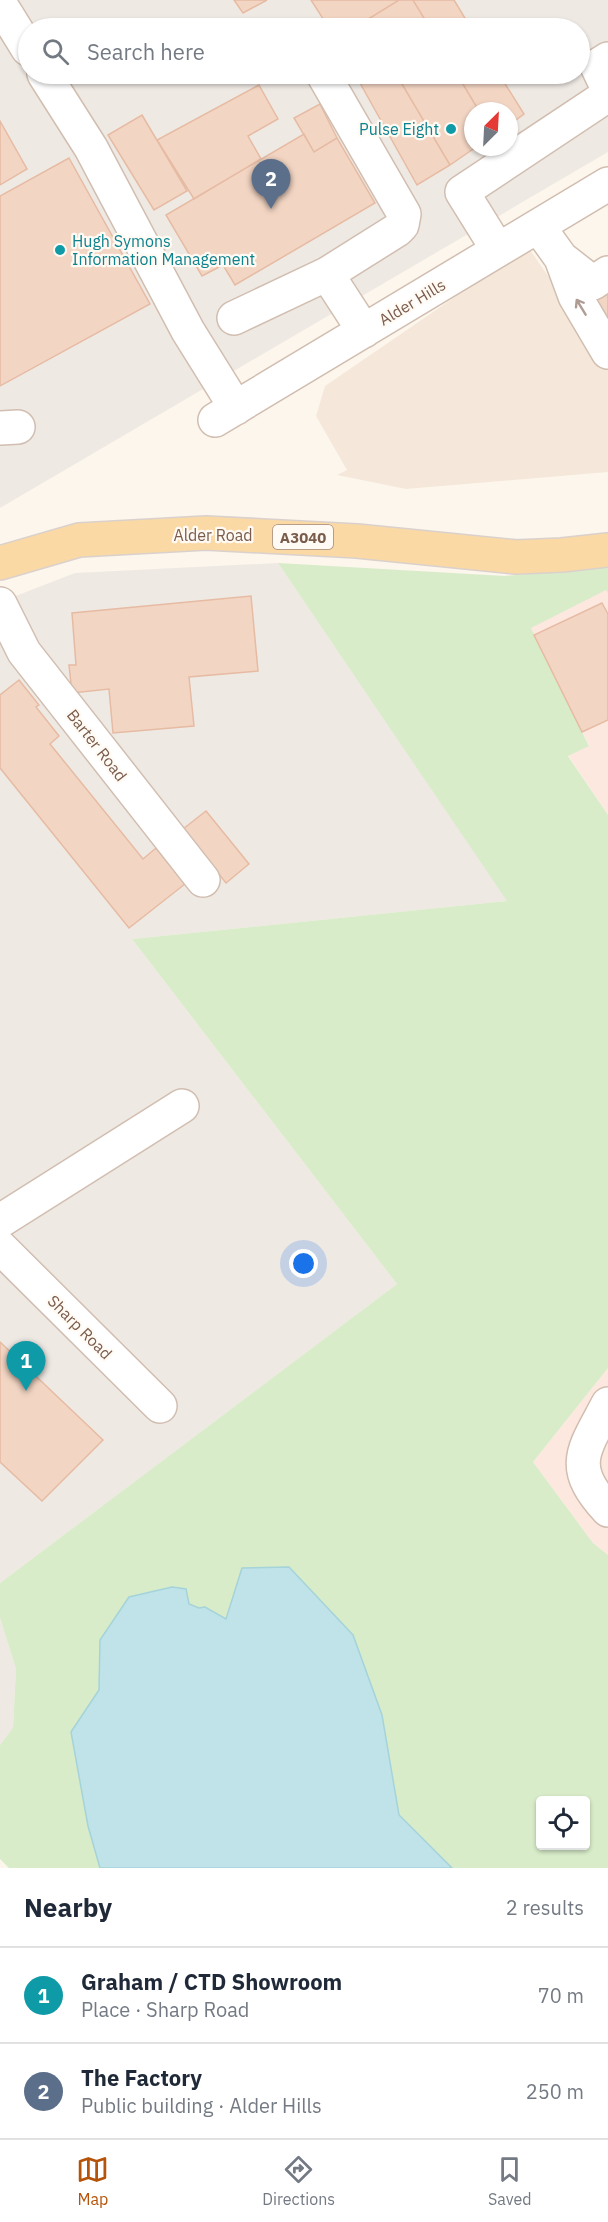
<!DOCTYPE html>
<html lang="en">
<head>
<meta charset="utf-8">
<style>
	:root { --surface:#fff; --page:#f6f6f7; --text:#1f2937; --muted:#747a83; --line:#e0e1e3; --accent:#b45309 }
	body { margin:0; font-family:"IBM Plex Sans",sans-serif; background:var(--page); color:var(--text) }
	.controls { position:absolute; right:18px; bottom:18px; display:grid; overflow:hidden; border-radius:6px; box-shadow:0 2px 4px #0004 }
	.controls button { width:54px; height:54px; display:grid; place-items:center; padding:0; border:0; border-bottom:2px solid var(--line); background:var(--surface); color:var(--text); font:30px sans-serif }
	.compass { position:absolute; left:464px; top:102px; width:54px; height:54px; border-radius:50%; background:var(--surface); box-shadow:0 2px 4px #0004; rotate:24deg }
	.you { position:absolute; left:304px; top:1264px; width:21px; height:21px; margin:-15px; border:4px solid #fff; border-radius:50%; background:#1a73e8; box-shadow:0 0 0 9px #1a73e833 }
	.badge { display:grid; place-items:center; width:39px; height:39px; border-radius:50%; background:var(--accent); color:#fff; font-size:20px; font-weight:700 }
	.pin { position:absolute; translate:-50% -50px; filter:drop-shadow(0 2px 3px #0008) }
	.pin::after { content:''; position:absolute; top:32px; width:21px; height:18px; background:inherit; clip-path:polygon(0 0,100% 0,50% 100%) }
	.list { margin:0; padding:0; list-style:none }
	h2 { display:flex; justify-content:space-between; align-items:center; height:78px; margin:0; padding:0 24px; font-size:26px }
	h2 small { font-size:20px; font-weight:400; color:var(--muted) }
	.list li { display:grid; grid-template-columns:39px 1fr auto; gap:18px; align-items:center; box-sizing:border-box; height:96px; padding:0 24px; border-top:2px solid var(--line) }
	.list b { display:block; font-size:22px; white-space:nowrap }
	.list p { margin:0; font-size:20px; white-space:nowrap; color:var(--muted) }
	.list em { font-size:20px; font-style:normal; color:var(--muted) }
	.icon { flex:none; width:33px; height:33px; fill:none; stroke:currentColor; stroke-width:2; stroke-linecap:round; stroke-linejoin:round }
	.map { position:relative; flex:none; width:608px; height:1868px; overflow:hidden }
	.search { position:absolute; background:var(--surface); box-shadow:0 2px 4px #0004; left:18px; right:18px; top:18px; height:66px; display:flex; align-items:center; gap:15px; box-sizing:border-box; padding:0 21px; border-radius:33px; color:var(--muted); font-size:22px }
	.sheet { height:270px; background:var(--surface) }
	nav { display:flex; justify-content:space-around; align-items:center; box-sizing:border-box; height:84px; border-top:2px solid var(--line); background:var(--surface); font-size:16px; color:var(--muted) }
	nav a { display:grid; justify-items:center; gap:3px }
	nav .on { color:var(--accent) }
	.map>svg:first-child { display:block }
</style>
</head>
<body>
<div class="map">
<svg width="608" height="1868" viewBox="0 0 608 1868">
	<rect width="100%" height="100%" fill="#fdf6ec"/>
	<path fill="#f5e8da" d="M528,247L608,362V472L406,489L337,475L347,470L316,416L325,386Z"/>
	<path fill="#fde8e0" d="M608,567V815L568,755L589,745L505,576Z
		M608,1368V1555L593,1543L533,1462Z"/>
	<path fill="#efe9e4" fill-rule="evenodd" d="M0,0H608V152L0,508ZM28,28H580V74H28ZM473,111H509V147H473Z
		M278,563L508,901L132,939L397,1284L0,1583V602L75,573Z
		M0,1618L16,1669L13,1729L0,1745Z"/>
	<path fill="#d8ecc9" fill-rule="evenodd" d="M278,563L505,576L608,567V593L606,590L531,628L589,746L568,756L608,815V1368L533,1462L593,1543L608,1555V1868H9L0,1859V1745L13,1728L16,1669L0,1618V1583L397,1284L132,939L507,901ZM540,1800H586V1846H540Z"/>
	<path fill="#bfe3e8" stroke="#a5d3da" stroke-width="1.5" d="M289,1567L353,1635L382,1715L399,1815L452,1868H100L88,1826L71,1732L99,1690L100,1640L129,1597L172,1587L186,1589L189,1604L199,1608L205,1607L226,1619L242,1568Z"/>
	<path fill="#f3d5c3" stroke="#e6bba3" stroke-width="1.5" d="M234,0H267L243,13Z
		M311,0H399L354,28H329Z
		M399,0H413L430,28H370L365,21Z
		M413,0H454L471,28H430Z
		M365,21L370,28H354Z
		M355,74H396L450,165L417,185Z
		M396,74H457L479,111H473V147H476L450,165Z
		M457,74H499L524,114L509,125V111H479Z
		M259,85L278,119L248,136L261,159L194,199L157,140Z
		M320,104L337,138L314,152L294,118Z
		M142,115L187,191L154,210L108,135Z
		M0,121L27,169L0,185Z
		M304,134L314,152L337,138L375,203L235,285L223,265L202,276L166,215Z
		M69,158L150,304L0,386V196Z
		M608,288V337L586,302Z
		M251,596L258,671L189,677L194,726L113,733L109,689L72,693L69,665H76L72,613Z
		M602,603L608,614V720L582,732L534,635Z
		M19,680L39,705L36,707L59,736L50,744L143,859L156,848L185,884L129,928L0,768V695Z
		M206,811L249,864L226,883L183,829Z
		M0,1342L103,1440L42,1501L0,1462Z"/>
	<g fill="none" stroke-linecap="round" stroke-linejoin="round">
		<g stroke="#d1beb0" stroke-width="36">
			<path id="minor" d="M0,8L2,7L28,49
				M608,59L597,66L608,89
				M44,74L91,148L188,331L236,408
				M323,74L404,214L402,225L397,230L327,274L364,331
				M538,226L561,258L575,296L608,352
				M498,250L462,192L608,95
				M561,258L593,283L608,273
				M234,318L327,274
				M215,420L608,184
				M0,428L18,427
				M0,604L24,652L203,880
				M0,1221L182,1106
				M0,1247L160,1406
				M608,1404C584,1450 567,1466 608,1510"/>
		</g>
		<g stroke="#dad1cd" stroke-width="36">
			<path id="major" d="M0,563L79,540L206,533L357,541L516,557L562,555L608,550"/>
		</g>
		<use href="#minor" stroke="#fff" stroke-width="33"/>
		<use href="#major" stroke="#fbd9a5" stroke-width="33"/>
	</g>
	<defs><path id="oneway-shaft" d="M-6 0H5M1.5-3L5.5 0L1.5 3" fill="none" stroke-width="1.6" stroke-linecap="round" stroke-linejoin="round" transform="scale(1.5)"/></defs>
	<use stroke="#af9d94" href="#oneway-shaft" transform="translate(581 307) rotate(-121)"/>
	<g fill="#0f9aa8" stroke="#fffaf3" stroke-width="2">
		<circle cx="451" cy="129" r="6"/>
		<circle cx="60" cy="250" r="6"/>
	</g>
	<g text-anchor="middle" dominant-baseline="central" stroke-width="4.5" stroke-linejoin="round" paint-order="stroke">
		<rect fill="#fffaf3" stroke="#a28b7f" stroke-width="1.5" x="273" y="525" width="60" height="24" rx="4.5"/>
		<g font-size="15" font-weight="bold" fill="#7a5c4d">
			<text x="303" y="537">A3040</text>
		</g>
		<g font-size="16" fill="#0d838f" stroke="#fffaf3" text-anchor="end">
			<text x="439" y="129">Pulse Eight</text>
			<text x="72" y="241" text-anchor="start">Hugh Symons<tspan x="72" dy="18">Information Management</tspan></text>
		</g>
		<g font-size="16" fill="#7a5c4d" stroke="#fffaf3">
			<text transform="translate(412 302) rotate(-31)">Alder Hills</text>
			<text x="213" y="535">Alder Road</text>
			<text transform="translate(97 745) rotate(52)">Barter Road</text>
			<text transform="translate(80 1327) rotate(45)">Sharp Road</text>
		</g>
	</g>
</svg>
<div class="controls">
<button><svg class="icon" aria-label="locate" viewBox="0 0 24 24"><circle cx="12" cy="12" r="6"/><path d="M12 2v4M12 18v4M2 12h4M18 12h4"/></svg></button>
</div>
<svg class="compass" viewBox="-18 -18 36 36"><path d="M0-13l5 13h-10z" fill="#e53935"/><path d="M0 13l5-13h-10z" fill="#747a83"/></svg>
<div class="you"></div>
<div class="pin badge" style="left:26px;top:1391px;background:#0f9aa8">1</div>
<div class="pin badge" style="left:271px;top:209px;background:#5c6f8a">2</div>
<div class="search"><svg class="icon" aria-label="search" viewBox="0 0 24 24"><circle cx="10" cy="10" r="6"/><path d="M15 15l6 6"/></svg>Search here</div>
</div>
<section class="sheet">
<h2>Nearby<small>2 results</small></h2>
<ul class="list">
<li><span class="badge" style="background:#0f9aa8">1</span><div><b>Graham / CTD Showroom</b><p>Place · Sharp Road</p></div><em>70 m</em></li>
<li><span class="badge" style="background:#5c6f8a">2</span><div><b>The Factory</b><p>Public building · Alder Hills</p></div><em>250 m</em></li>
</ul>
</section>
<nav>
<a class="on"><svg class="icon" aria-label="map" viewBox="0 0 24 24"><path d="M3 6l6-2 6 2 6-2v14l-6 2-6-2-6 2zM9 4v14M15 6v14"/></svg>Map</a>
<a><svg class="icon" aria-label="directions" viewBox="0 0 24 24"><path d="M12 3l9 9-9 9-9-9zM9 14v-3h6M13 9l2 2-2 2"/></svg>Directions</a>
<a><svg class="icon" aria-label="saved" viewBox="0 0 24 24"><path d="M7 4h10v16l-5-4-5 4z"/></svg>Saved</a>
</nav>
</body>
</html>
